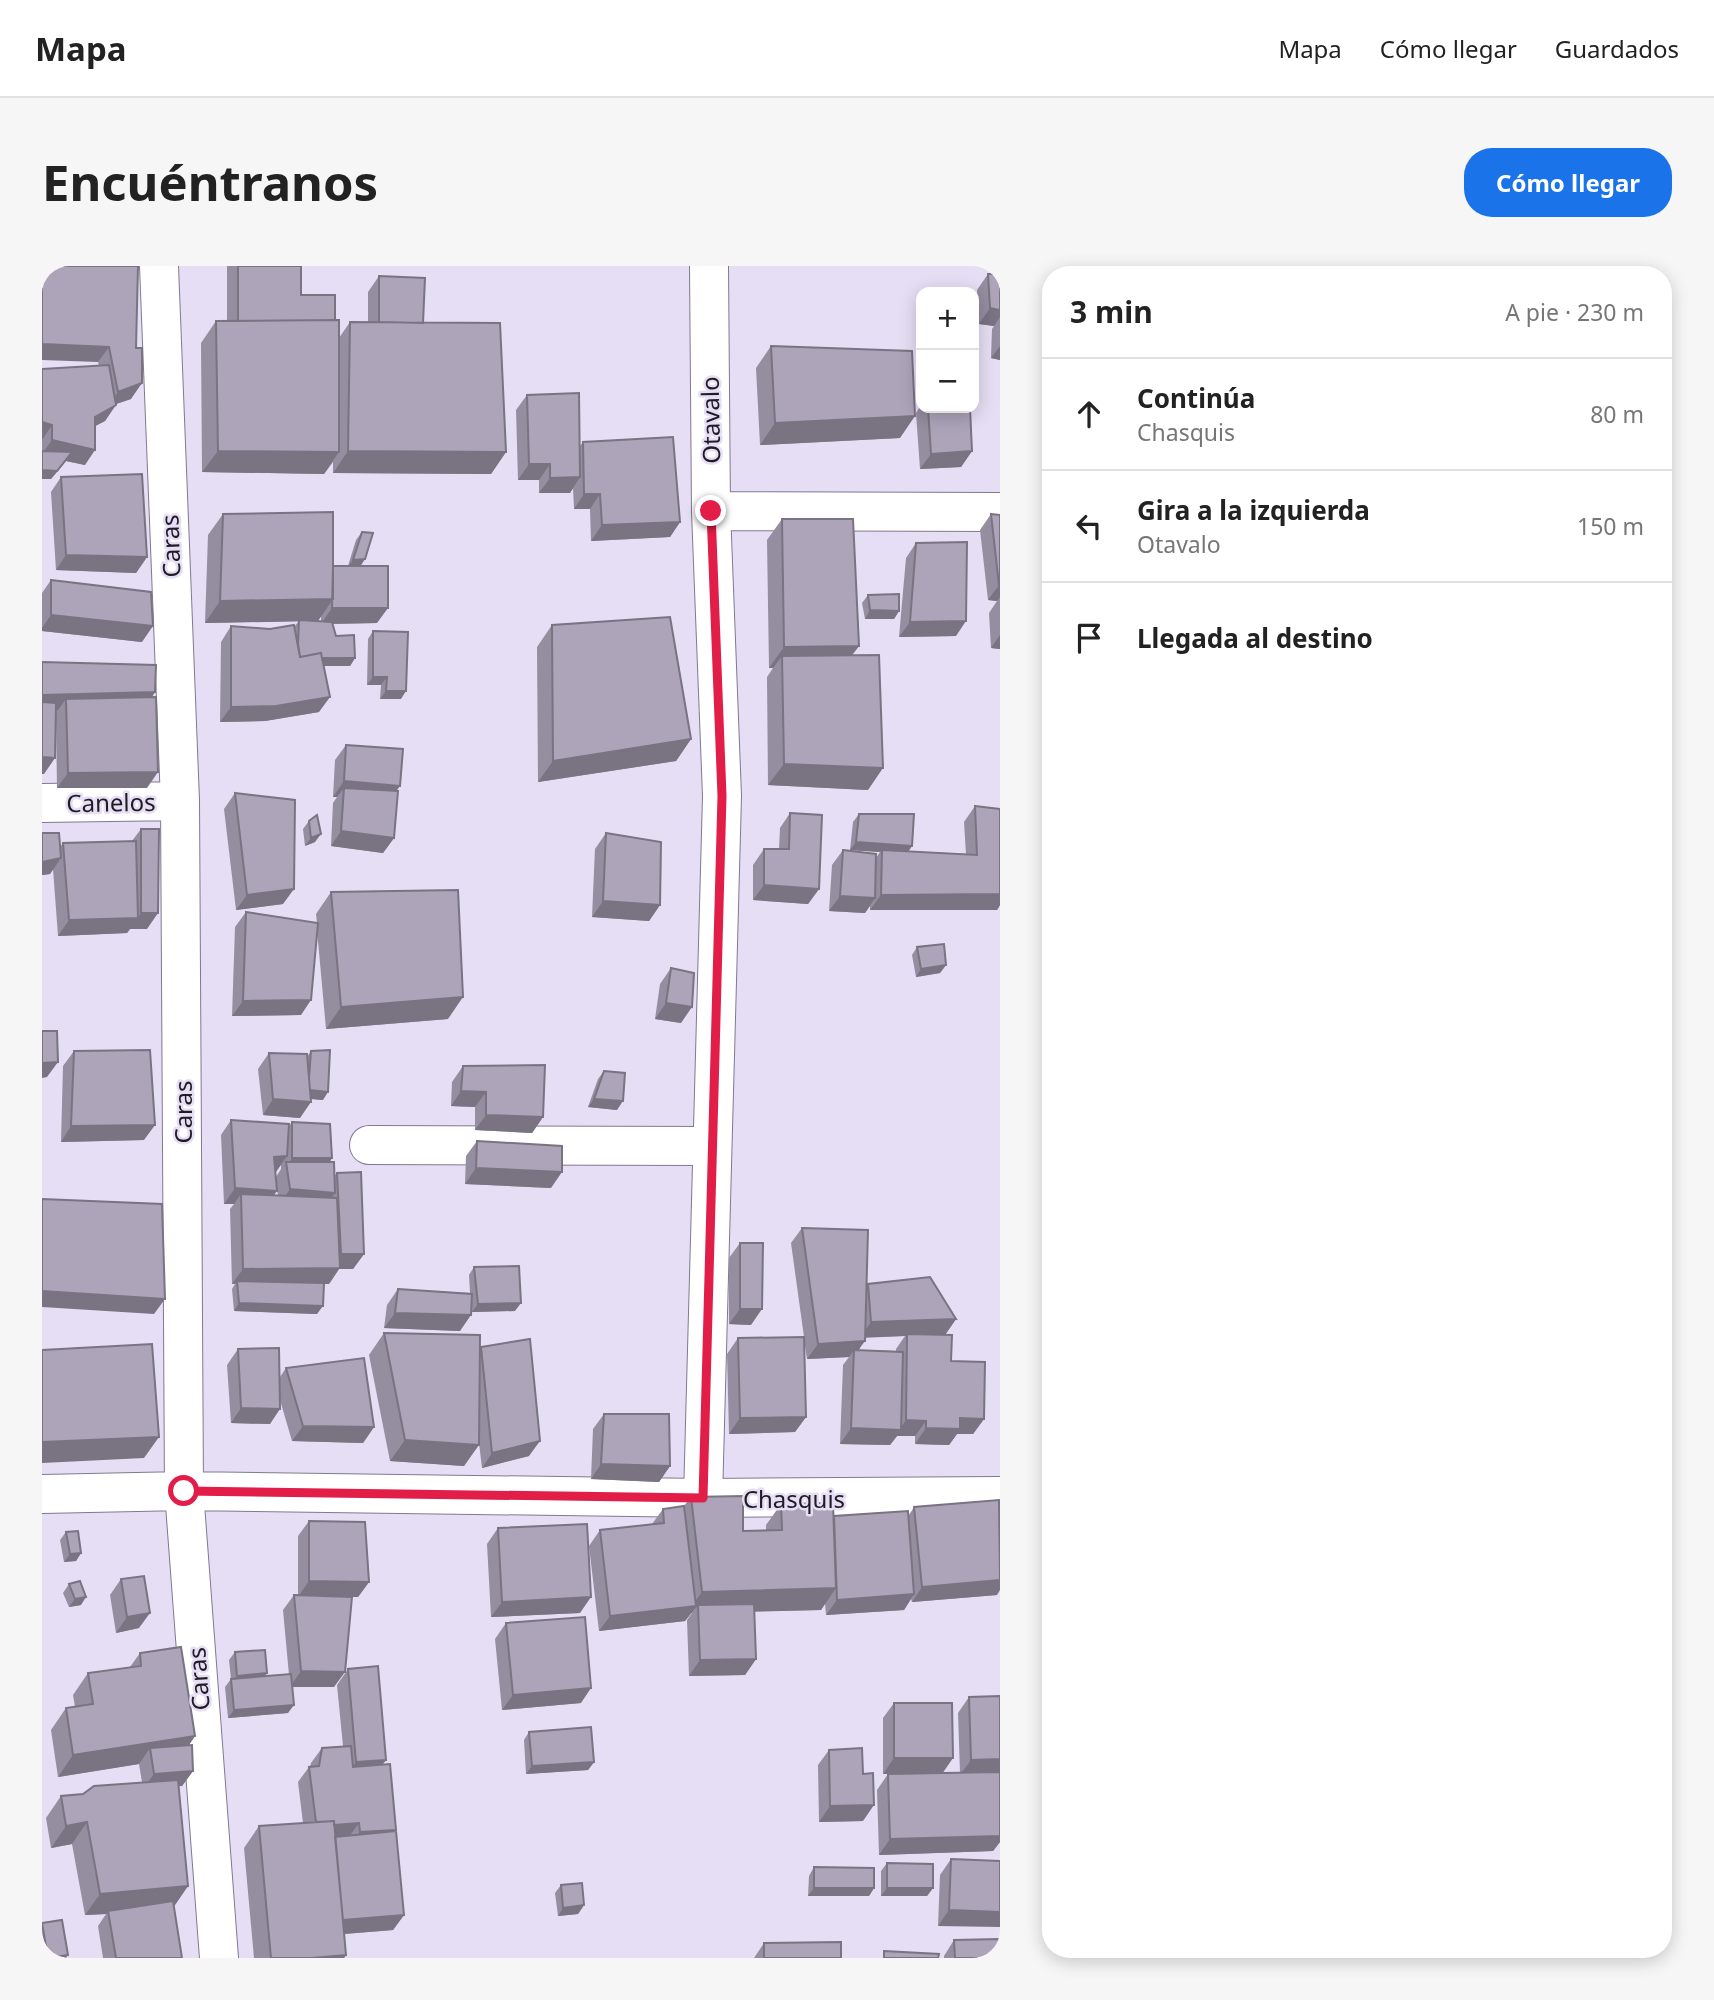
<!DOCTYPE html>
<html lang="es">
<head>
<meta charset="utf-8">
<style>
	:root { --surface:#fff; --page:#f6f6f6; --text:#222; --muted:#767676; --line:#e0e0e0; --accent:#1a73e8 }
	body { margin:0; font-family:"Noto Sans",sans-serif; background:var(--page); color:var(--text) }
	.controls { position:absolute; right:21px; top:21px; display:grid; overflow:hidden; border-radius:14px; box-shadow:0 4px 18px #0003 }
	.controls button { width:63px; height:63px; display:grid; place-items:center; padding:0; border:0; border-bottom:2px solid var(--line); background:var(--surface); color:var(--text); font:35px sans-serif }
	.stop { position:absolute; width:21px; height:21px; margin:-16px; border:5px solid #e11d48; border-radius:50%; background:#fff }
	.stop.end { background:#e11d48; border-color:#fff; box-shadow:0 2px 7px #0008 }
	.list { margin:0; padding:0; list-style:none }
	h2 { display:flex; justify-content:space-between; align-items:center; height:91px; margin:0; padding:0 28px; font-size:30px }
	h2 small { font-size:23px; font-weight:400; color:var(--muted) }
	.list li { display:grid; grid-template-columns:46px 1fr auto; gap:21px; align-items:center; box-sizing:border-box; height:112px; padding:0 28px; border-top:2px solid var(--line) }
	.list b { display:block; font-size:26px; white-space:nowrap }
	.list p { margin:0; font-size:23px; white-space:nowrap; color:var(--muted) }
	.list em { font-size:23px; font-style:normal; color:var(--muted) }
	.icon { flex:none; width:38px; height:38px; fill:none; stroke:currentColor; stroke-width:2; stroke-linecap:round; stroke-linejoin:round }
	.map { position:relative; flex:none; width:958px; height:1692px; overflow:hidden; border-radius:28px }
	header { display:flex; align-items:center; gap:42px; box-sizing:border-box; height:98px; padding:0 35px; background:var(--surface); border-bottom:2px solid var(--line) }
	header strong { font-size:33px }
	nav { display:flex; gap:38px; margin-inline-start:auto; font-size:24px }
	.intro { display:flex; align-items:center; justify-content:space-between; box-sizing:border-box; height:168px; padding:0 42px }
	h1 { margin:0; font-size:49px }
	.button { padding:18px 32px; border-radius:28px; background:var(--accent); color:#fff; font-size:24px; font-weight:700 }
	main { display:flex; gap:42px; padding:0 42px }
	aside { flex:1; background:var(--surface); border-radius:28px; box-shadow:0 4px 18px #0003 }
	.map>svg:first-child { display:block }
</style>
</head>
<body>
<header>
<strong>Mapa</strong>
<nav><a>Mapa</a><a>Cómo llegar</a><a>Guardados</a></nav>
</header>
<div class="intro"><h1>Encuéntranos</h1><a class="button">Cómo llegar</a></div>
<main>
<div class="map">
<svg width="958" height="1692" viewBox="0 0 958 1692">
	<rect width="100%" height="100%" fill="#e6def4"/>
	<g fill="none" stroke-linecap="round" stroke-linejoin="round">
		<g stroke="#81798e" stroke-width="40">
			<path id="minor" d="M117,0L138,535L142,1225L177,1692
				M669,245L958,246
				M0,537L138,535
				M327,879L670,880
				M0,1228L142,1225L661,1232L958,1230
				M661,1232L680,530L669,245L667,0"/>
		</g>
		<use href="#minor" stroke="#fff" stroke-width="38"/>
	</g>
	<path fill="#958da0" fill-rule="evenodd" d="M96,0L89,133L74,138L63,155L53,160L43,199L24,195L9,213H0V103L57,100L56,96Z
		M185,0H259V29L293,54L297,72L308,56H326V26L337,10L381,57L464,186L449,208L291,207V196L282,208L160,206L159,77L174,55H185Z
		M946,8H958V94L949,92L950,63L952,60L937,58L935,24Z
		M729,80L858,172L718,179L714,102Z
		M879,89V122H875L874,96Z
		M485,129L538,180L541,176L638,256L628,271L549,275L548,243H532L531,222L528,227H497V214H476L474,144Z
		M879,139V142H928L930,185L919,201L878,203L874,147Z
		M19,211L105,291L94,307L14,304L9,226Z
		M181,248L291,300H306L314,274L320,266L318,300L335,357L291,358L294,370L313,392L308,400H282L277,446L223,455L178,456L179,376L189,360L228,363L252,361L257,355L163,357L166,269ZM279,349V356L266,355H276Z
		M949,248L958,249V383L949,382L947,347L955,335L946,334L938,264Z
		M740,253L817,380L810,389L826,524L726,519L725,411L731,402H727L725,274Z
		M874,277L914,370L857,371L864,292Z
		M9,314L100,376L0,365V327Z
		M826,329L857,345L852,353H823L820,337Z
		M510,359L649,473L634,495L496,516L495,381Z
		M331,365L359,433H338L339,419H325L326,373Z
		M0,396L113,426L110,431L105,522H15L14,456L2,508Z
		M304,479L354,525L352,572L341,587L289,580L291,537L295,531H291L293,494Z
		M193,527L241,638L194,644L182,543Z
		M933,540L958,543V639L955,644H828V640L823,647L787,645L790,599L801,584L834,592L838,586L808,584L811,556L817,548L870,580L866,585L924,588L922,556Z
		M748,547L777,623L766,638L711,634V599L722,583H737L738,562Z
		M267,555L273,576L263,580L261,563Z
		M99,563L105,663H88L85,667L16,670L11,603L8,608L0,609V567L18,581L21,577L90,575Z
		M564,567L618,639L607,655L550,651L553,583Z
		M289,626L406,753L284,763L275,664L259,749L190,750L193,661L204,646L275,657L274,648Z
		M875,681L904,699L898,707L874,711L870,689Z
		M629,702L639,757L613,753L618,718Z
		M32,785L102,874L19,876L21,800Z
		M269,785L281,834L268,833L258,852L221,849L216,803L227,787L265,791Z
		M421,800L501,851L490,867L433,864V841L409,840L410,816Z
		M562,805L575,844L546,841L556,813Z
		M189,854L247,860L250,856L290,892L288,896L292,910L295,907L322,988L311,1003H297L287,1018H282L275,1048L192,1045L190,1023L193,1018H190L188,943L192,938H182L179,869ZM239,899V903L234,911L233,906ZM234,918L236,929H232Z
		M435,875L509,922L423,918L424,890Z
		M760,962L825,1020L826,1018L914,1053L903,1069L909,1095L942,1153L931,1168H915L907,1179L873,1178V1170H855L848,1179L798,1178L801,1099L807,1091L765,1093L762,1074L764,1151L753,1166L687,1168L685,1088L696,1072L762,1071L749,977ZM863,1070L854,1083V1085L817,1084L823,1071Z
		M698,977L709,1059L687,1058V992Z
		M432,1001L473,1045L430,1046V1038L418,1065L342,1062L345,1039L356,1023L428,1027L427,1009Z
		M342,1067L438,1084L439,1081L487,1190L440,1202L437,1177L422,1200L348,1195L327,1089Z
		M196,1083L238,1111L244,1102L332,1161L321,1177L250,1175L238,1134L228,1158L189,1157L185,1099Z
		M562,1148L628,1200L617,1216L549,1213L551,1163Z
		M649,1231L701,1265H724V1259L739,1238L792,1250L867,1249L872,1241L955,1329L870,1336L869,1333L862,1344L784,1349L783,1337L779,1344L712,1345L714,1393L703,1409L647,1410L645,1354L650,1347H649L643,1355L557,1365L547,1280L558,1264L610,1258L621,1243L642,1240Z
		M267,1255L327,1316L316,1331H310L292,1421H250L246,1447L186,1452L183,1421L189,1413L187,1394L193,1386L223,1410L247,1409L241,1344L252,1329H256V1270Z
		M456,1262L538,1347L449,1351L445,1278Z
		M24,1266L39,1287L34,1295L22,1296L18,1274Z
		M79,1313L97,1362L74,1367L68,1329Z
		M27,1318L39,1339L27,1341L21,1327Z
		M464,1357L539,1437L460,1444L453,1373Z
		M98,1387L153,1470L147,1479L151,1505L140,1520H137L146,1620L132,1640L140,1692H61L56,1660L64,1648L43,1649L30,1578L9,1582L4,1552L19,1530L41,1528L100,1516L97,1498L16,1511L9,1464L24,1442L33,1441L31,1429L46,1407L88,1401Z
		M306,1403L341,1498L353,1565L362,1649L351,1664L302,1668L304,1689L302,1692H212L202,1582L217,1560L261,1557L256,1516L267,1501H268L269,1497L280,1482L301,1480L295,1419Z
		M958,1430V1576L951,1585L837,1589L835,1524L846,1508H874H841V1452L852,1437L900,1507H918L916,1447L927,1431Z
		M487,1466L552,1496L546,1504L484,1508L482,1474Z
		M787,1484L821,1555L777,1556L776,1499Z
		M909,1593L958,1595L896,1660L898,1609Z
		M845,1597L891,1622L885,1630H839V1605Z
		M772,1601L832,1622L827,1630H766L767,1610Z
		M519,1619L542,1639L536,1648L516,1650L513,1627Z
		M0,1657L26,1689L24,1692H0Z
		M912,1674L958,1692H902V1690Z
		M722,1677L799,1692H712Z"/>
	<path fill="#797382" d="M948,42L958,44V51L952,60L937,58Z
		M0,78L67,81L56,96L0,94Z
		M958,80V94L949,92Z
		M100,117L89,133L65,141L76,126Z
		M74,139L63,155L42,166L53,151Z
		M873,150L858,172L718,179L733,157Z
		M0,156L10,159L0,174Z
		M10,174L53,184L43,199L24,195L9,213H0V188Z
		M176,185L297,186L282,208L160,206Z
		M306,185L464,186L449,208L291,207Z
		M930,185L919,201L878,203L889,188Z
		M487,198H508L497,214H476Z
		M538,211L528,227H497L508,212Z
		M542,228H558L548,243H532Z
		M638,256L628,271L549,275L560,259Z
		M24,289L105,291L94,307L14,304Z
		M323,293L318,301L305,302L311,294Z
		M957,319H958V335V331L955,335L946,334Z
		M291,333L276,355L163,357L178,335Z
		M290,342H346L335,357L279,358Z
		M828,344L857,345L852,353H823Z
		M9,349L111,360L100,376L0,365V362Z
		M924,355L914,370L857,371L868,356Z
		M958,369V383L949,382Z
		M817,380L801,401L740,390L731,402H727L742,381Z
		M255,392H313L308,400H249Z
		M331,411H345L339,419H325Z
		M344,425H364L359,433H338Z
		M113,426L102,442L24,433L16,444L0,445V429Z
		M288,431L277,446L223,455L178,456L189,441Z
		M649,473L634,495L496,516L511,495Z
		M0,491L13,492L2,508H0Z
		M742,498L841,502L826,524L726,519Z
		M116,506L105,522H15L26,507Z
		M302,515L358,520L347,535L302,522L295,531H291Z
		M299,565L352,572L341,587L289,580Z
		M279,568L273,576L263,580L269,572Z
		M814,576L870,580L864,589L840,584L838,586L808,584Z
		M19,592L8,608L0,609V596Z
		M722,619L777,623L766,638L711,634Z
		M252,623L241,638L194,644L205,629Z
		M958,628V639L955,644H828L839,629Z
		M798,630L833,632L823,647L787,645Z
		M561,635L618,639L607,655L550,651Z
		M99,647H116L105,663H88L85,667L16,670L27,654L96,652Z
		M904,699L898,707L874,711L879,703Z
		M421,731L406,753L284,763L299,741Z
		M269,734L259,749L190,750L201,735Z
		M624,737L650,741L639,757L613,753Z
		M16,796L5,811L0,812V797Z
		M266,824L286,826L281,834L260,832Z
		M419,825L444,826L433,841L409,840Z
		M231,833L269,836L258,852L221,849Z
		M552,833L581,835L575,844L546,841Z
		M444,849L501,851L490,867L433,864Z
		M113,859L102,874L19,876L29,860Z
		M245,890L234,906L221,907L232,891Z
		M250,892H290L279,908L245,900Z
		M434,902L520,906L509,922L423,918Z
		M193,922L235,925L224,940L199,928L192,938H182Z
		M248,923L293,927L282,942L237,939Z
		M299,988H322L311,1003H297L287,1018H196L195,1015L193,1018H190L201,1003L289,1002Z
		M0,1025L123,1033L112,1048L0,1041Z
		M197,1037L281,1040L275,1048L192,1045Z
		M479,1037L473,1045L430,1046L436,1038Z
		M698,1043H720L709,1059L687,1058Z
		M353,1047L429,1049L418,1065L342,1062Z
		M914,1053L903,1069L865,1068L863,1070L818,1072L829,1056Z
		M823,1075L812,1090V1084L807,1091L765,1093L776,1078Z
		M199,1142L238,1143L228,1158L189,1157Z
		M764,1151L753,1166L687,1168L698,1152Z
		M918,1152L942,1153L931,1168H915L907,1179L873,1178L884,1162Z
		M864,1154L884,1155L873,1170H855L848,1179L798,1178L809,1162L857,1164Z
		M261,1160L332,1161L321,1177L250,1175Z
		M117,1171L102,1192L0,1197V1176Z
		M363,1174L437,1179L422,1200L348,1195Z
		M498,1175L487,1190L440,1202L450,1187Z
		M559,1198L628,1200L617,1216L549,1213Z
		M39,1287L34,1295L22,1296L28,1288Z
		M958,1314V1324L955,1329L870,1336L880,1321Z
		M267,1315L327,1316L316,1331H256Z
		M794,1322L779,1344L656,1347V1339L643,1355L557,1365L568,1350L650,1340L660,1326Z
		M872,1328L862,1344L784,1349L795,1334Z
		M44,1331L39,1339L27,1341L33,1333Z
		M549,1331L538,1347L449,1351L460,1336Z
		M108,1347L97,1362L74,1367L85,1351Z
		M714,1393L703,1409L647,1410L658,1394Z
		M259,1405L303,1406L292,1421H248Z
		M225,1407L220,1415L190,1418L195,1410Z
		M549,1422L539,1437L460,1444L471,1429Z
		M252,1439L246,1447L186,1452L192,1444Z
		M153,1470L138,1492L108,1482L97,1498L16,1511L31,1489Z
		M852,1492H911L900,1508H841Z
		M958,1493V1508L918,1509L929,1494Z
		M344,1494L333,1509L304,1511L314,1496Z
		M552,1496L546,1504L484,1508L490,1500Z
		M151,1505L140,1520L101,1523L112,1508Z
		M832,1539L821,1555L777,1556L788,1540Z
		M45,1556L30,1578L9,1582L24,1560Z
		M317,1557L306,1572L293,1574L275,1561Z
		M354,1564L344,1579L307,1582L318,1566Z
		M958,1570V1576L951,1585L837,1589L848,1573Z
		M146,1620L131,1642L66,1645L64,1648L43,1649L58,1628Z
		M772,1622H832L827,1630H766Z
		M845,1622H891L885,1630H839Z
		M542,1639L536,1648L516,1650L521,1642Z
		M907,1644L958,1646V1661L896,1660Z
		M362,1649L351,1664L289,1669L300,1654Z
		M26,1689L24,1692H6Z
		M304,1689L302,1692H270Z"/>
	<path fill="#ada4ba" stroke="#797382" stroke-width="2" d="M0,0H96L94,82H100V117L76,126L67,81L0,78Z
		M196,0H259V29H293V54L196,55Z
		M946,8H958V44L948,42Z
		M337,10L383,12L381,57L337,56Z
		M297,54V186L176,185L174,55Z
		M308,56L458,57L464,186L306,185Z
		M729,80L870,85L873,150L733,157Z
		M67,99L74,139L53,151V184L10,174V159L0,156V103Z
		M537,127L538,211L508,212V198H487L485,129Z
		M886,142H928L930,185L889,188Z
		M631,171L638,256L560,259L558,228H542L541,176Z
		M0,185L30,186L15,205L0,204Z
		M100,208L105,291L24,289L19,211Z
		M291,246V333L178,335L181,248Z
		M949,248L958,249V319H957Z
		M740,253H811L817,380L742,381Z
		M320,266L331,267L323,293L311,294Z
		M925,276L924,355L868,356L874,277Z
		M291,300H346V342H290Z
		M9,314L109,326L111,360L9,349Z
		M857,328V345L828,344L826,329Z
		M628,351L649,473L511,495L510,359Z
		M257,354L290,356L294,370L312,369L313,392H280L279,387L258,391L256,378Z
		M252,359L258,391L279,387L288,431L234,440L189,441V360L228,363Z
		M331,365L366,366L364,425H344L345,411H331Z
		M837,389L841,502L742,498L740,390Z
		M0,396L114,399L113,426L0,429Z
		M114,431L116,506L26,507L24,433Z
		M0,436L14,437L13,492L0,491Z
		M304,479L361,483L358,520L302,515Z
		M302,522L356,525L352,572L299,565Z
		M193,527L253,534L252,623L205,629Z
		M933,540L958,543V628L839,629L840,584L935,589Z
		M748,547L780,549L777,623L722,619V583H747Z
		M817,548H872L870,580L814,576Z
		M275,549L279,568L269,572L267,555Z
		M99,563H117L116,647H99Z
		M0,567H17L19,592L0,596Z
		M564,567L619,576L618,639L561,635Z
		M94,575L96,652L27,654L21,577Z
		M801,584L834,588L833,632L798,630Z
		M416,624L421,731L299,741L289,626Z
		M204,646L276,657L269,734L201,735Z
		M902,678L904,699L879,703L875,681Z
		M629,702L652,707L650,741L624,737Z
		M0,765H15L16,796L0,797Z
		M108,784L113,859L29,860L32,785Z
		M288,784L286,826L268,824L267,812L269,785Z
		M227,787L265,788L269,836L231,833Z
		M503,799L501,851L444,849V826L419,825L421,800Z
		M562,805L583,807L581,835L552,833Z
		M189,854L247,858L245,890L232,891L235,925L193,922Z
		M250,856L288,858L290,892H250Z
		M435,875L520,880V906L434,902Z
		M244,896H292L293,927L248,923Z
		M319,906L322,988H299L295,907Z
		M199,928L295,932L298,1002L201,1003Z
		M0,933L120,938L123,1033L0,1025Z
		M760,962L826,964L823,1075L776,1078Z
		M698,977H721L720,1043H698Z
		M477,1000L479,1037L436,1038L432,1001Z
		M888,1011L914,1053L829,1056L826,1018Z
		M195,1015L282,1017L281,1040L197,1037Z
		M356,1023L430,1028L429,1049L353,1047Z
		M342,1067L438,1069L437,1179L363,1174Z
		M865,1068L910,1069L909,1095L943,1096L942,1153L918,1152V1163L884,1162V1155L864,1154Z
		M762,1071L764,1151L698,1152L696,1072Z
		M488,1073L498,1175L450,1187L439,1081Z
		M110,1078L117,1171L0,1176V1084Z
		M237,1082L238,1143L199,1142L196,1083Z
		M812,1084L861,1086L859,1164L809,1162Z
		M322,1092L332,1161L261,1160L244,1102Z
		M562,1148H627L628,1200L559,1198Z
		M701,1230V1265L740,1264L739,1238L791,1237L794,1322L660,1326L649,1231Z
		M957,1234L958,1314L880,1321L872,1241Z
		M642,1240L654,1340L568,1350L558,1264L622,1257L621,1243Z
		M866,1245L872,1328L795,1334L792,1250Z
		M267,1255L323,1256L327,1316L267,1315Z
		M545,1258L549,1331L460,1336L456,1262Z
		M36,1265L39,1287L28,1288L24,1266Z
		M102,1310L108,1347L85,1351L79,1313Z
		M38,1315L44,1331L33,1333L27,1318Z
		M252,1329L310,1331L303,1406L259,1405Z
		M712,1338L714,1393L658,1394L656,1339Z
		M543,1351L549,1422L471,1429L464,1357Z
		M139,1381L153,1470L31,1489L24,1442L51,1438L46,1407L99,1400L98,1387Z
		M223,1384L225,1407L195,1410L193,1386Z
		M336,1400L344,1494L314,1496L306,1403Z
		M249,1408L252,1439L192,1444L189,1413Z
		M958,1430V1493L929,1494L927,1431Z
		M852,1437H910L911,1492H852Z
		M549,1461L552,1496L490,1500L487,1466Z
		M150,1479L151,1505L112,1508L108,1482Z
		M309,1480L311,1501L348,1498L354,1564L318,1566L317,1557L292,1559V1555L274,1556L267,1501L277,1500L280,1482Z
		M820,1482L821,1508L831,1507L832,1539L788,1540L787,1484Z
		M958,1506V1570L848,1573L846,1508Z
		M136,1514L146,1620L58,1628L45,1556L24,1560L19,1530L41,1528L52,1520Z
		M292,1555L304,1689L270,1692H229L217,1560Z
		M354,1565L362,1649L301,1654L293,1571Z
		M909,1593L958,1595V1646L907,1644Z
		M845,1597L891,1598V1622H845Z
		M772,1601L832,1602V1622H772Z
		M540,1617L542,1639L521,1642L519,1619Z
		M131,1635L140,1692H74L66,1645Z
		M20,1654L26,1689L6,1692L0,1657Z
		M958,1673V1692H913L912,1674Z
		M799,1676V1692H722V1677Z
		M842,1685L897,1688L896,1692H842Z"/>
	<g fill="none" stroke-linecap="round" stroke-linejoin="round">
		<path stroke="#e11d48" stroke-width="9" d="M142,1225L661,1232L680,530L669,245"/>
	</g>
	<g text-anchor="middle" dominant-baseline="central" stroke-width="5" stroke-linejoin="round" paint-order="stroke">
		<g font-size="24" fill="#1f1c24" stroke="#e6def4">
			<text transform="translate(668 154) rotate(-91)">Otavalo</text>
			<text transform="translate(128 280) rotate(-92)">Caras</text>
			<text transform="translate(69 536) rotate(-1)">Canelos</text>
			<text transform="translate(140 846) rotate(-90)">Caras</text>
			<text x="752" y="1232">Chasquis</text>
			<text transform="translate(156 1413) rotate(-94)">Caras</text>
		</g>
	</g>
</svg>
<div class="controls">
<button>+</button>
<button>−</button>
</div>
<div class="stop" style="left:142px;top:1225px"></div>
<div class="stop end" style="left:669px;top:245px"></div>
</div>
<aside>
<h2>3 min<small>A pie · 230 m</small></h2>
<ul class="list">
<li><svg class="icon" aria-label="ahead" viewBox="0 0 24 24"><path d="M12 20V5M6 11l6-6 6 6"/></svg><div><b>Continúa</b><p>Chasquis</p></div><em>80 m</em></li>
<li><svg class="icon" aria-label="left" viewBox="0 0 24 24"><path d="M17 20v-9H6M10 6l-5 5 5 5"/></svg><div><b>Gira a la izquierda</b><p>Otavalo</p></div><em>150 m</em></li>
<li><svg class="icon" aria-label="arrive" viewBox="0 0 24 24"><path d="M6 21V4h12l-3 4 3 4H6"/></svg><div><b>Llegada al destino</b></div></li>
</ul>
</aside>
</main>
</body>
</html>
